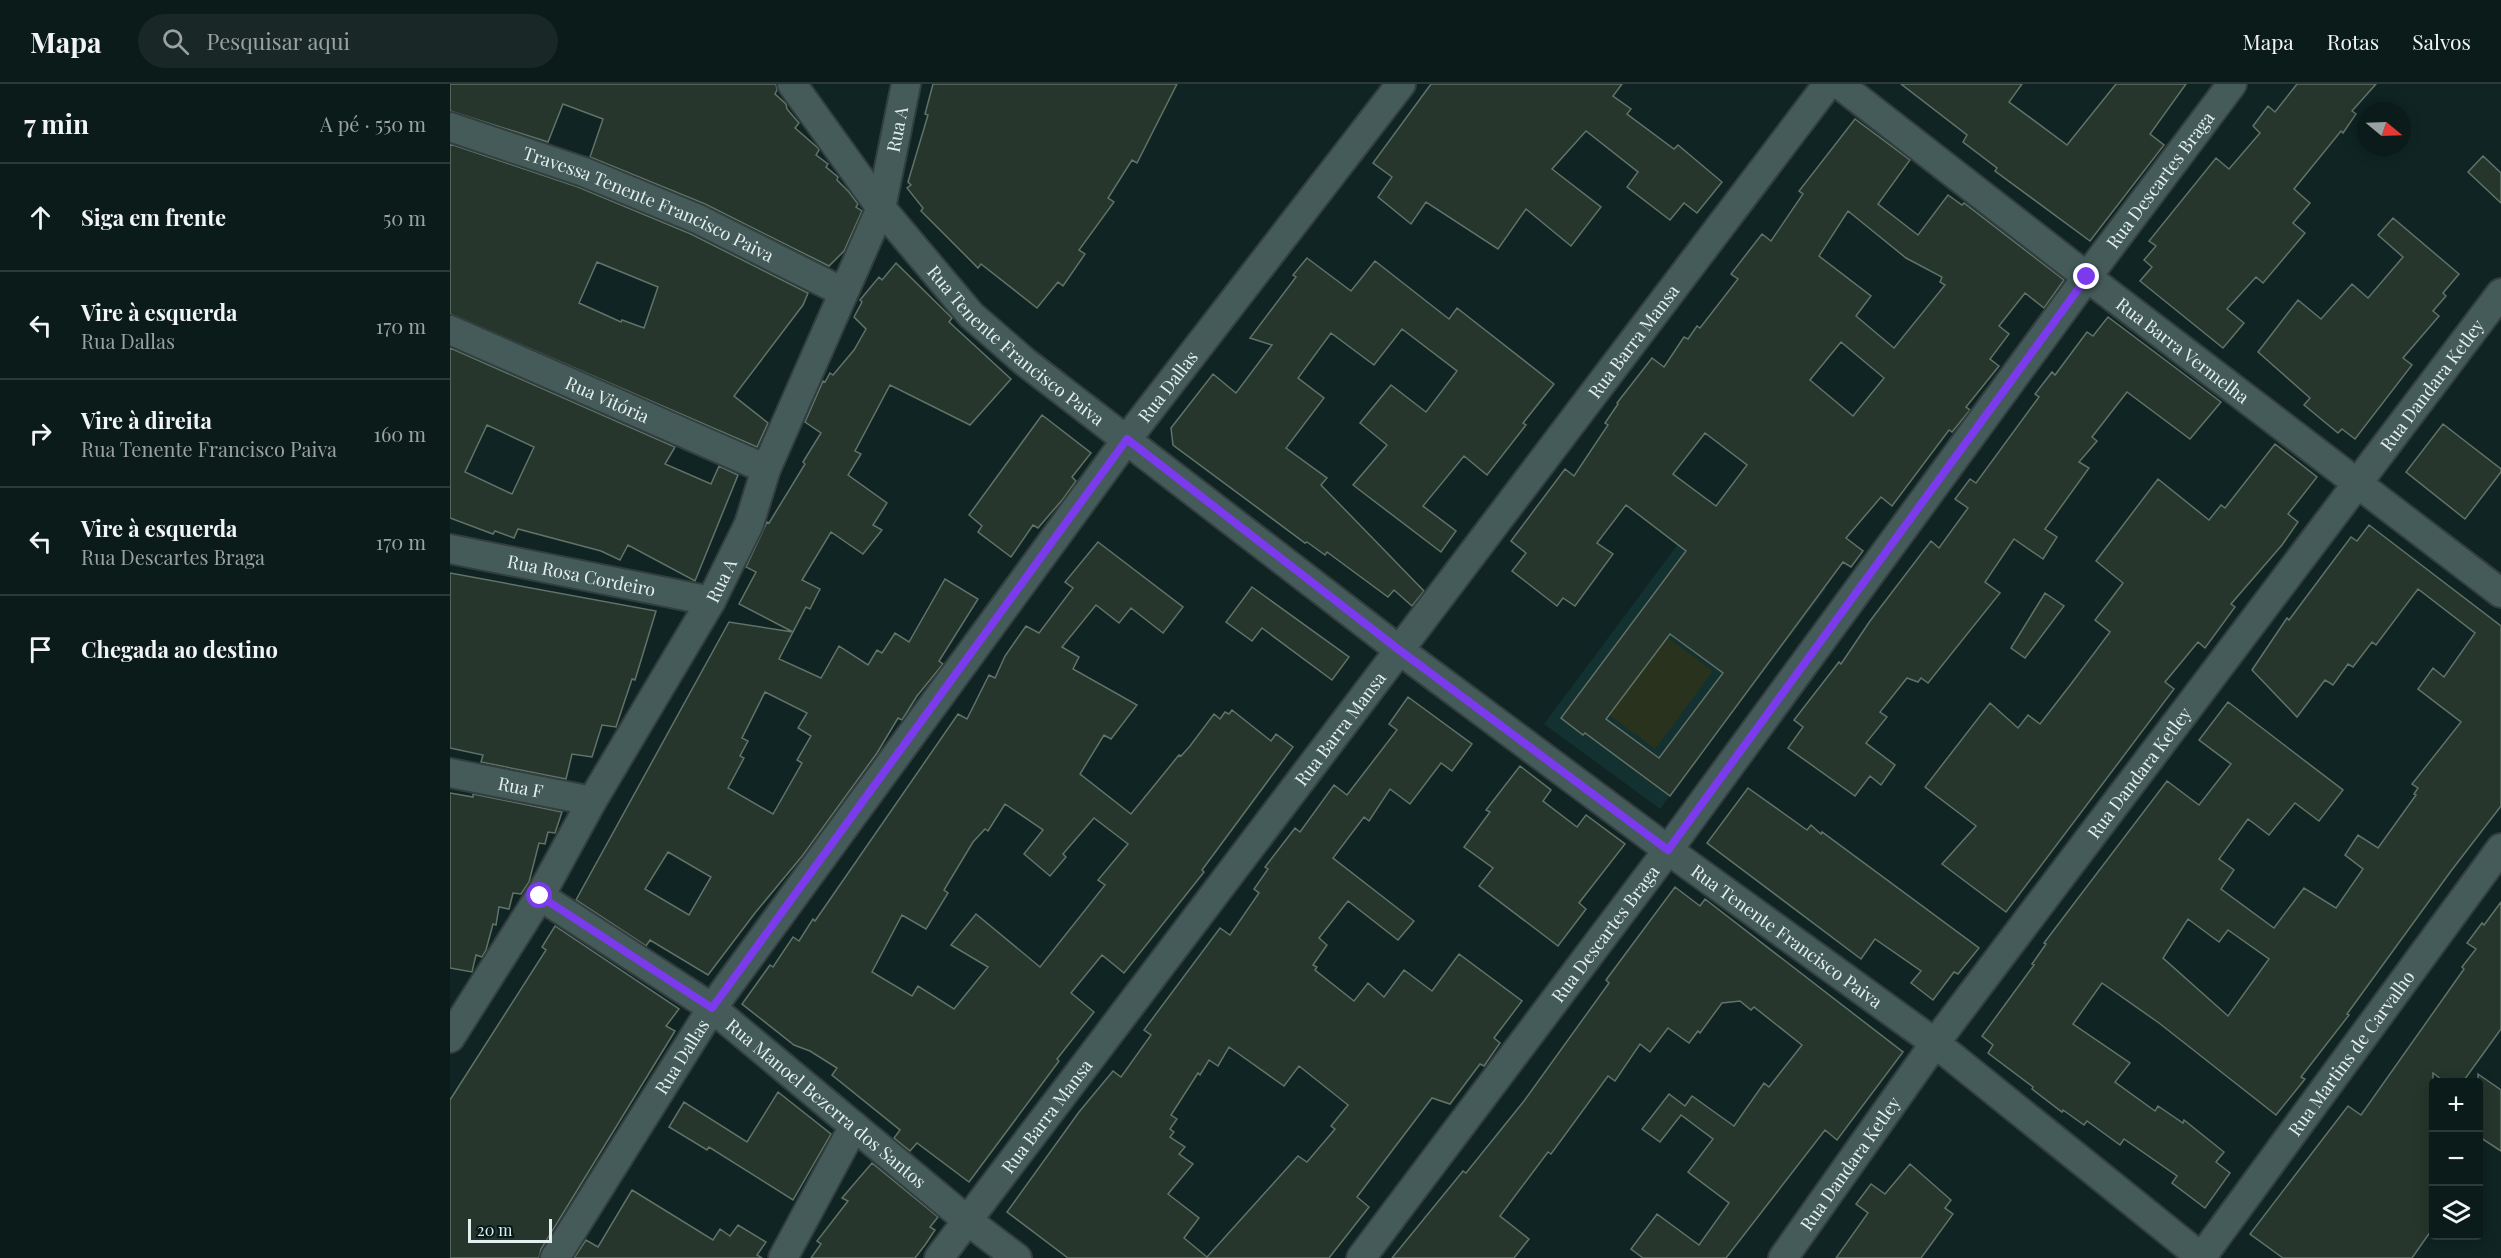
<!DOCTYPE html>
<html lang="pt">
<head>
<meta charset="utf-8">
<style>
	:root { --surface:#0b1b1a; --page:#192827; --text:#f1f3f6; --muted:#9aa1a2; --line:#2b3939 }
	body { margin:0; font-family:"Playfair Display",serif; background:var(--page); color:var(--text) }
	.controls { position:absolute; right:18px; bottom:18px; display:grid; overflow:hidden; border-radius:6px; box-shadow:0 3px 15px #0003 }
	.controls button { width:54px; height:54px; display:grid; place-items:center; padding:0; border:0; border-bottom:2px solid var(--line); background:var(--surface); color:var(--text); font:30px sans-serif }
	.compass { position:absolute; left:1907px; top:18px; width:54px; height:54px; border-radius:50%; background:var(--surface); box-shadow:0 3px 15px #0003; rotate:109deg }
	.scale { position:absolute; left:18px; bottom:15px; width:84px; box-sizing:border-box; padding-left:6px; border:3px solid #e3f0ef; border-top:0; font-size:16px; line-height:21px; white-space:nowrap; color:#e3f0ef; -webkit-text-stroke:4px #061a19; paint-order:stroke }
	.stop { position:absolute; width:18px; height:18px; margin:-14px; border:4px solid #7c3aed; border-radius:50%; background:#fff }
	.stop.end { background:#7c3aed; border-color:#fff; box-shadow:0 2px 6px #0008 }
	.list { margin:0; padding:0; list-style:none }
	h2 { display:flex; justify-content:space-between; align-items:center; height:78px; margin:0; padding:0 24px; font-size:26px }
	h2 small { font-size:20px; font-weight:400; color:var(--muted) }
	.list li { display:grid; grid-template-columns:39px 1fr auto; gap:18px; align-items:center; box-sizing:border-box; height:108px; padding:0 24px; border-top:2px solid var(--line) }
	.list b { display:block; font-size:22px; white-space:nowrap }
	.list p { margin:0; font-size:20px; white-space:nowrap; color:var(--muted) }
	.list em { font-size:20px; font-style:normal; color:var(--muted) }
	.icon { flex:none; width:33px; height:33px; fill:none; stroke:currentColor; stroke-width:2; stroke-linecap:round; stroke-linejoin:round }
	.map { position:relative; flex:none; width:2051px; height:1174px; overflow:hidden }
	header { display:flex; align-items:center; gap:36px; box-sizing:border-box; height:84px; padding:0 30px; background:var(--surface); border-bottom:2px solid var(--line) }
	header strong { font-size:28px }
	nav { display:flex; gap:33px; margin-inline-start:auto; font-size:21px }
	.search { width:420px; height:54px; background:var(--page); display:flex; align-items:center; gap:15px; box-sizing:border-box; padding:0 21px; border-radius:33px; color:var(--muted); font-size:22px }
	main { display:flex }
	aside { flex:1; background:var(--surface) }
	.map>svg:first-child { display:block }
</style>
</head>
<body>
<header>
<strong>Mapa</strong>
<div class="search"><svg class="icon" aria-label="search" viewBox="0 0 24 24"><circle cx="10" cy="10" r="6"/><path d="M15 15l6 6"/></svg>Pesquisar aqui</div>
<nav><a>Mapa</a><a>Rotas</a><a>Salvos</a></nav>
</header>
<main>
<aside>
<h2>7 min<small>A pé · 550 m</small></h2>
<ul class="list">
<li><svg class="icon" aria-label="ahead" viewBox="0 0 24 24"><path d="M12 20V5M6 11l6-6 6 6"/></svg><div><b>Siga em frente</b></div><em>50 m</em></li>
<li><svg class="icon" aria-label="left" viewBox="0 0 24 24"><path d="M17 20v-9H6M10 6l-5 5 5 5"/></svg><div><b>Vire à esquerda</b><p>Rua Dallas</p></div><em>170 m</em></li>
<li><svg class="icon" aria-label="right" viewBox="0 0 24 24"><path d="M7 20v-9h11M14 6l5 5-5 5"/></svg><div><b>Vire à direita</b><p>Rua Tenente Francisco Paiva</p></div><em>160 m</em></li>
<li><svg class="icon" aria-label="left" viewBox="0 0 24 24"><path d="M17 20v-9H6M10 6l-5 5 5 5"/></svg><div><b>Vire à esquerda</b><p>Rua Descartes Braga</p></div><em>170 m</em></li>
<li><svg class="icon" aria-label="arrive" viewBox="0 0 24 24"><path d="M6 21V4h12l-3 4 3 4H6"/></svg><div><b>Chegada ao destino</b></div></li>
</ul>
</aside>
<div class="map">
<svg width="2051" height="1174" viewBox="0 0 2051 1174">
	<rect width="100%" height="100%" fill="#0f2423"/>
	<path fill="#123130" d="M1260,417L1376,505L1210,725L1094,640Z"/>
	<path fill="#29321c" d="M1217,553L1263,587L1205,665L1159,631Z"/>
	<path fill="#26362d" stroke="#617369" stroke-width="1.5" fill-rule="evenodd" d="M0,0H326L327,6L325,10L336,20L337,25L349,39L345,44L368,64L369,66L366,71L378,80L376,83L388,93L387,96L399,108L408,120L406,123L412,127L394,167L379,182L255,120L140,73L153,35L113,20L98,58L0,27Z
		M483,0H727L687,79L682,76L658,114L664,118L629,166L635,170L613,202L608,198L587,224L531,180L528,184L471,127L473,124L457,104L461,101L458,98L478,31L475,30Z
		M981,0H1172L1163,12L1181,25L1177,30L1224,65L1228,61L1272,98L1247,129L1234,119L1220,136L1177,103L1188,88L1136,47L1102,85L1151,123L1121,162L1076,125L1048,165L976,118L961,140L928,113L942,93L923,79Z
		M1451,0H1572L1559,18L1617,61L1666,0H1736L1700,50L1714,61L1640,157L1545,87L1547,84L1513,58L1517,51Z
		M1847,0H1926L1902,27L1906,30L1893,49L1891,47L1844,105L1860,119L1843,139L1855,149L1813,199L1806,193L1777,225L1794,239L1773,264L1690,197L1702,183L1694,176L1706,162L1699,157L1766,74L1779,85L1810,49L1803,42L1818,22L1825,28Z
		M1405,35L1460,76L1428,120L1468,151L1498,111L1512,121L1514,119L1614,196L1594,224L1575,209L1549,242L1559,250L1540,275L1549,282L1516,323L1520,326L1502,348L1499,346L1442,422L1431,413L1396,454L1413,467L1401,483L1393,478L1220,712L1135,649L1133,651L1111,634L1236,467L1176,421L1147,459L1163,470L1125,522L1113,514L1107,522L1062,487L1076,469L1061,457L1115,385L1124,392L1158,341L1155,339L1168,320L1167,319L1202,274L1214,283L1234,253L1238,255L1247,242L1250,244L1288,195L1281,190L1312,150L1321,157L1353,110L1349,107ZM1398,127L1456,174L1492,193L1490,198L1495,201L1444,264L1406,232L1421,212L1369,172ZM1391,258L1434,294L1403,332L1360,296ZM1255,349L1297,381L1266,422L1223,390ZM1220,550L1273,589L1209,674L1156,635Z
		M0,60L128,103L241,150L358,209L353,221L284,312L318,339L307,363L0,230ZM147,178L208,203L194,244L172,236L171,238L129,219Z
		M2033,72L2051,89V119L2018,88Z
		M1943,134L2009,190L1993,209L1996,212L1983,227L1989,232L1953,274L1962,281L1905,355L1892,345L1888,349L1854,321L1860,314L1808,268L1848,216L1871,235L1902,200L1918,214L1953,173L1928,151Z
		M857,174L901,207L925,177L999,235L1007,224L1104,300L1073,339L1076,341L1037,391L1014,372L973,422L1006,447L991,468L903,401L937,361L910,339L941,301L976,328L1007,287L952,245L924,281L881,249L848,294L874,314L836,364L877,394L871,401L974,507L962,522L944,506L938,513L877,468L875,471L857,458L855,459L723,361L721,344L763,290L786,309L822,261L800,254L846,193L843,191Z
		M446,179L502,234L499,238L561,295L520,341L440,301L405,367L411,370L398,391L437,419L423,441L432,446L413,470L381,448L352,496L370,505L360,525L356,523L329,575L371,594L389,562L418,581L427,566L432,569L445,549L459,558L495,495L528,515L489,577L493,580L467,612L452,636L448,634L427,669L353,771L305,829L258,891L200,856L196,862L126,816L279,538L343,548L289,520L306,488L296,483L317,438L319,439L355,380L353,378L371,349L355,338L373,297L375,298L380,289L383,291L404,266L416,245L404,233L412,218L410,216L429,193L432,196ZM315,608L357,629L348,644L361,652L347,676L352,679L323,730L278,704L294,674L290,672L298,657L292,654ZM218,768L261,793L239,831L195,805Z
		M1658,233L1771,318L1740,355L1677,308L1642,353L1647,357L1629,378L1639,384L1595,445L1607,453L1593,475L1564,455L1535,498L1550,509L1478,599L1471,594L1468,598L1457,594L1430,628L1437,633L1416,659L1445,681L1431,701L1420,692L1405,712L1338,664L1353,643L1344,636L1389,578L1391,580L1420,537L1481,457L1489,464L1518,424L1505,415L1520,395L1526,399L1589,313L1585,310L1602,288L1605,291L1637,248L1643,252Z
		M0,264L225,363L215,380L261,400L269,382L288,391L245,497L178,461L170,476L151,467L68,445L64,454L45,447L43,450L0,434ZM37,341L84,363L62,410L15,388Z
		M592,331L641,369L622,393L626,397L613,415L588,444L583,441L561,473L528,448L532,442L519,431Z
		M1993,340L2051,385V388L2015,435L1956,388Z
		M1825,360L1867,393L1838,430L1848,438L1832,461L1781,520L1785,523L1755,564L1748,558L1715,598L1724,605L1556,828L1492,780L1526,742L1475,703L1540,619L1568,644L1578,631L1590,640L1621,600L1660,548L1645,536L1673,499L1646,477L1708,395L1759,436L1771,421L1775,424Z
		M1919,441L2051,542V722L2001,787L1897,930L1899,931L1851,993L1855,995L1826,1031L1709,939L1652,899L1623,940L1680,979L1665,998L1705,1027L1708,1022L1733,1039L1734,1036L1774,1068L1766,1078L1780,1089L1755,1124L1722,1099L1727,1092L1674,1055L1670,1061L1637,1037L1634,1041L1613,1026L1612,1028L1582,1005L1583,1003L1538,969L1543,961L1532,952L1584,881L1582,880L1596,860L1594,859L1717,697L1749,721L1781,680L1749,656L1778,618L1893,706L1869,737L1845,719L1819,751L1798,735L1769,775L1784,786L1771,805L1824,844L1854,804L1886,824L1913,785L1895,771L1908,751L1928,764L1966,711L1964,710L1968,704L1962,700L2011,638L1968,605L1983,584L1994,593L2025,549L1968,505L1926,561L1922,558L1903,583L1898,580L1883,601L1875,596L1847,633L1802,586L1837,534L1839,536L1901,453L1907,457ZM1738,835L1769,858L1778,846L1819,875L1778,932L1713,874Z
		M648,458L733,523L713,549L681,524L669,539L646,521L612,563L629,573L623,585L687,621L661,655L654,651L630,690L681,730L729,671L731,672L740,662L764,630L770,635L775,628L779,630L782,626L821,657L826,650L843,663L752,786L754,788L674,889L652,871L621,909L644,928L607,975L609,977L519,1098L467,1059L460,1067L444,1054L450,1046L382,991L387,984L360,967L344,961L292,920L320,881L323,883L343,853L349,857L363,835L365,837L508,630L517,635L539,591L545,594L555,572L576,542L589,549L623,504L615,498ZM555,720L593,746L574,770L600,792L616,773L613,770L644,734L678,760L648,796L655,801L590,883L526,830L501,861L538,883L504,925L468,902L462,912L422,888L452,831L476,845L498,809L494,806L523,758L535,745L538,747Z
		M0,489L206,527L185,596L182,595L166,643L152,641L142,673L122,670L116,695L31,678L33,671L0,664Z
		M802,503L899,573L882,596L812,544L802,557L776,538Z
		M1595,509L1614,522L1575,574L1561,564Z
		M958,613L1022,660L1002,687L991,679L960,720L940,705L919,737L914,733L883,774L964,837L948,856L898,817L869,854L877,861L863,881L867,883L865,886L904,917L918,899L934,913L954,886L982,907L1009,870L1072,917L1044,954L1050,959L1034,982L1030,980L1000,1020L982,1014L907,1113L919,1123L879,1174H618L557,1128L629,1028L663,987L671,993L701,951L694,946L770,844L780,851L809,809L804,805L818,785L815,783L845,744L850,748L884,701L897,711L947,646L939,640ZM779,963L834,1002L849,982L898,1021L881,1042L885,1045L857,1078L848,1072L757,1173L734,1154L749,1134L718,1110L743,1080L729,1070L735,1063L720,1053L724,1048L720,1045L727,1035L721,1031L748,989L750,991L759,976L768,982Z
		M1070,682L1101,706L1093,717L1127,743L1136,731L1175,760L1129,819L1136,825L1108,862L1029,802L1043,784L1014,763L1040,728L1036,726Z
		M1298,704L1357,746L1361,741L1371,750L1372,748L1529,864L1508,890L1504,888L1483,916L1461,899L1471,887L1425,855L1411,875L1257,759Z
		M0,709L23,713V710L112,728L105,749L98,748L95,760L89,759L79,798L71,810L63,809L59,825L49,823L46,841L43,840L36,866L32,873L26,871L22,888L0,884Z
		M1225,803L1250,822L1255,815L1453,968L1387,1056L1375,1046L1276,1174H1193L1181,1165L1207,1130L1249,1161L1279,1119L1238,1088L1263,1055L1231,1031L1210,1058L1192,1045L1219,1010L1235,1022L1242,1012L1284,1042L1314,999L1319,1003L1352,961L1304,923L1301,926L1290,917L1272,919L1250,949L1248,947L1239,959L1218,944L1200,968L1190,960L1165,997L1158,992L1101,1070L1098,1068L1050,1132L1079,1155L1064,1174H942L1013,1087L1016,1089L1074,1017L1159,899L1156,896Z
		M2051,818V945L2012,999H1996L1983,989V1144L1962,1174H1833L1800,1150L1898,1022L1911,1031L2014,885L2012,883L2026,865L2017,859L2032,839L2034,841Z
		M105,842L229,925L216,942L225,947L91,1165L89,1174H0V1016L96,866L92,863Z
		M2028,990L2051,1006V1067L2028,1052Z
		M328,1008L381,1050L343,1116L259,1063L257,1066L219,1043L234,1018L297,1058Z
		M422,1079L488,1133L480,1143L485,1146L475,1161L465,1174H361L371,1160L367,1157L398,1117L392,1114Z
		M1460,1080L1501,1116L1495,1124L1503,1130L1471,1174H1386L1418,1129L1406,1120L1421,1100L1435,1110Z
		M182,1106L263,1156L270,1145L280,1152L288,1141L316,1158L307,1171L312,1174H124L136,1156L148,1163Z"/>
	<g fill="none" stroke-linecap="round" stroke-linejoin="round">
		<g stroke="#323f3e" stroke-width="32">
			<g id="street">
				<path id="s1" d="M342,0L431,124L521,231L575,278L948,565L1218,766L1485,959L1752,1174"/>
				<path id="s2" d="M1389,0L1637,193L2051,509"/>
				<path id="s3" d="M0,43L134,88L248,135L393,208"/>
				<path id="s4" d="M0,246L316,385"/>
				<path id="s5" d="M0,465L261,517"/>
				<path id="s6" d="M0,689L142,717"/>
				<path id="s7" d="M90,812L262,924L518,1137L567,1174"/>
				<path id="s8" d="M0,954L90,812L142,717L261,517L299,440L316,385L431,124L456,0"/>
				<path id="s9" d="M105,1174L262,924L677,355L951,0"/>
				<path d="M333,1174L404,1042"/>
				<path id="s10" d="M489,1174L1378,0"/>
				<path id="s11" d="M911,1174L1218,766L1637,193L1782,0"/>
				<path id="s12" d="M1333,1174L1485,959L2051,209"/>
				<path id="s13" d="M1751,1174L2051,764"/>
			</g>
		</g>
		<use href="#street" stroke="#455b5a" stroke-width="28"/>
	</g>
	<g fill="none" stroke-linecap="round" stroke-linejoin="round">
		<path stroke="#7c3aed" stroke-width="8" d="M90,812L262,924L677,355L948,565L1218,766L1637,193"/>
	</g>
	<g text-anchor="middle" dominant-baseline="central" stroke-width="4.5" stroke-linejoin="round" paint-order="stroke">
		<g font-size="18" fill="#e3f0ef" stroke="#061a19">
			<text stroke="none"><textPath href="#s8" startOffset="1018">Rua A</textPath></text>
			<text stroke="none"><textPath href="#s11" startOffset="1342">Rua Descartes Braga</textPath></text>
			<text stroke="none"><textPath href="#s3" startOffset="213">Travessa Tenente Francisco Paiva</textPath></text>
			<text stroke="none"><textPath href="#s10" startOffset="1150">Rua Barra Mansa</textPath></text>
			<text stroke="none"><textPath href="#s1" startOffset="346">Rua Tenente Francisco Paiva</textPath></text>
			<text stroke="none"><textPath href="#s2" startOffset="435">Rua Barra Vermelha</textPath></text>
			<text stroke="none"><textPath href="#s12" startOffset="1088">Rua Dandara Ketley</textPath></text>
			<text stroke="none"><textPath href="#s9" startOffset="1066">Rua Dallas</textPath></text>
			<text stroke="none"><textPath href="#s4" startOffset="172">Rua Vitória</textPath></text>
			<text stroke="none"><textPath href="#s5" startOffset="134">Rua Rosa Cordeiro</textPath></text>
			<text stroke="none"><textPath href="#s8" startOffset="532">Rua A</textPath></text>
			<text stroke="none"><textPath href="#s10" startOffset="664">Rua Barra Mansa</textPath></text>
			<text stroke="none"><textPath href="#s12" startOffset="602">Rua Dandara Ketley</textPath></text>
			<text stroke="none"><textPath href="#s6" startOffset="72">Rua F</textPath></text>
			<text stroke="none"><textPath href="#s11" startOffset="406">Rua Descartes Braga</textPath></text>
			<text stroke="none"><textPath href="#s1" startOffset="1318">Rua Tenente Francisco Paiva</textPath></text>
			<text stroke="none"><textPath href="#s13" startOffset="254">Rua Martins de Carvalho</textPath></text>
			<text stroke="none"><textPath href="#s9" startOffset="238">Rua Dallas</textPath></text>
			<text stroke="none"><textPath href="#s7" startOffset="354">Rua Manoel Bezerra dos Santos</textPath></text>
			<text stroke="none"><textPath href="#s10" startOffset="178">Rua Barra Mansa</textPath></text>
			<text stroke="none"><textPath href="#s12" startOffset="116">Rua Dandara Ketley</textPath></text>
		</g>
	</g>
</svg>
<div class="controls">
<button>+</button>
<button>−</button>
<button><svg class="icon" aria-label="layers" viewBox="0 0 24 24"><path d="M12 4l9 5-9 5-9-5zM3 14l9 5 9-5"/></svg></button>
</div>
<svg class="compass" viewBox="-18 -18 36 36"><path d="M0-13l5 13h-10z" fill="#e53935"/><path d="M0 13l5-13h-10z" fill="#9aa1a2"/></svg>
<div class="scale">20 m</div>
<div class="stop" style="left:90px;top:812px"></div>
<div class="stop end" style="left:1637px;top:193px"></div>
</div>
</main>
</body>
</html>
